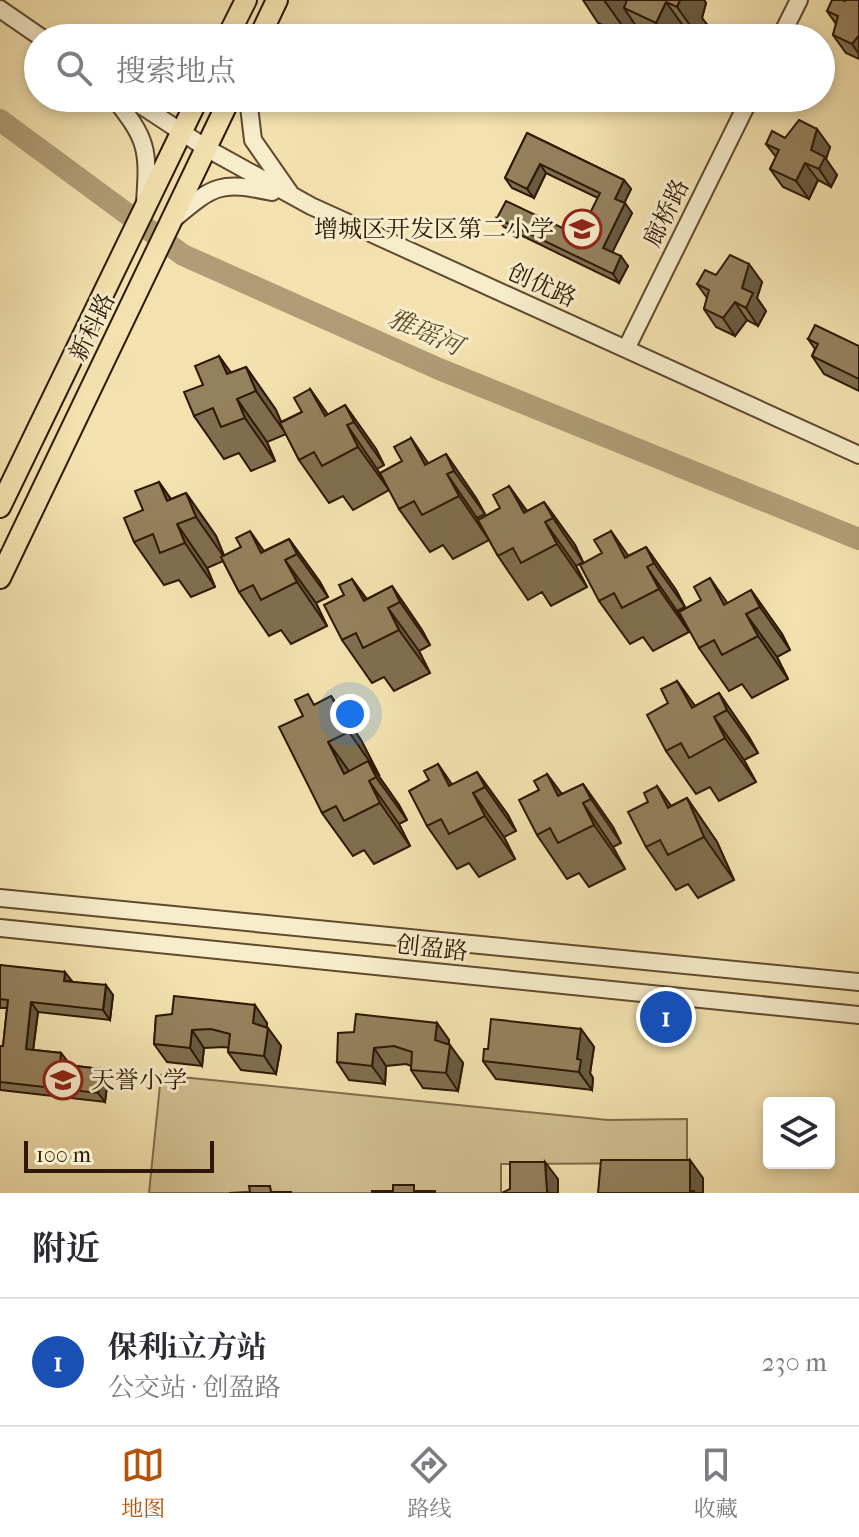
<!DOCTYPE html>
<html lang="zh">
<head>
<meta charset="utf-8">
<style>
	:root { --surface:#fff; --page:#f2f2f3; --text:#2b2b33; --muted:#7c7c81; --line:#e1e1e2; --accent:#b45309 }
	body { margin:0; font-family:"IM FELL French Canon","Noto Serif SC",serif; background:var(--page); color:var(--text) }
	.controls { position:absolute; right:24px; bottom:24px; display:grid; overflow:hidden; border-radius:8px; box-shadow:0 4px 12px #0003 }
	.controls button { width:72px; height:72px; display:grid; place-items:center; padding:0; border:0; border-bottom:2px solid var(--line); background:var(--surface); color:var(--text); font:40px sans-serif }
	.scale { position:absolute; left:24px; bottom:20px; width:190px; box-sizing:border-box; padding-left:8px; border:4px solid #2e1804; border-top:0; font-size:22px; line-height:28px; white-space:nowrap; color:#2e1804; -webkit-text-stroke:6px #f7eccb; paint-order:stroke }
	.you { position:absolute; left:350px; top:714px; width:28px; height:28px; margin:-20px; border:6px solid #fff; border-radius:50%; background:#1a73e8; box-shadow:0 0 0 12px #1a73e833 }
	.badge { display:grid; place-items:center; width:52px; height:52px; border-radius:50%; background:var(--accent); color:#fff; font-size:26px; font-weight:700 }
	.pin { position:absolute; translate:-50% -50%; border:4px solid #fff; box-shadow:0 2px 8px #0006 }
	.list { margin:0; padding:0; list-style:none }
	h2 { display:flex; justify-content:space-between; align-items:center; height:104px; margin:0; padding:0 32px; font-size:34px }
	h2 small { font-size:26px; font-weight:400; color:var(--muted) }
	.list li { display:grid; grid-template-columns:52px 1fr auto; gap:24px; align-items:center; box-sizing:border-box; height:128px; padding:0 32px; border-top:2px solid var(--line) }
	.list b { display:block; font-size:30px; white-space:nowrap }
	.list p { margin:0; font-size:26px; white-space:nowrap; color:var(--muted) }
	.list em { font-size:26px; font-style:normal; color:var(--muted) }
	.icon { flex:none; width:44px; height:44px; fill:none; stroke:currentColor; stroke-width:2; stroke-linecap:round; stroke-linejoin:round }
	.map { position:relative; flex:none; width:859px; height:1193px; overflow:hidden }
	.search { position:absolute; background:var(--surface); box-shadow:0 4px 12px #0003; left:24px; right:24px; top:24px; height:88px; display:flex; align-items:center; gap:20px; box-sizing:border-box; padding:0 28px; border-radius:44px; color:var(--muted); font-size:30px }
	.sheet { height:232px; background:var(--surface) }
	nav { display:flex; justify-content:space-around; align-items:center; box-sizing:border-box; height:112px; border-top:2px solid var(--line); background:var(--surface); font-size:22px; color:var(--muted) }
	nav a { display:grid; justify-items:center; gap:4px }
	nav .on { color:var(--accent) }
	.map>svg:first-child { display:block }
</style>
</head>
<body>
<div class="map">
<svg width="859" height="1193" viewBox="0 0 859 1193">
	<rect width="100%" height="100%" fill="#f3e2af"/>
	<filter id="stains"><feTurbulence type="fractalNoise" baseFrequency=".0025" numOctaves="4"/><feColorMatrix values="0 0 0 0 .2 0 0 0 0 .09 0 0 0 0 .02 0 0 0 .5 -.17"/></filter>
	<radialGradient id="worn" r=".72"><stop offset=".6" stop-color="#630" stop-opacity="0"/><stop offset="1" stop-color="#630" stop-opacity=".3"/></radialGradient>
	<path fill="#d2c092" stroke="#806c4b" stroke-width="2" d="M161,1075L608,1120L687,1119V1163L501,1164V1193H149Z"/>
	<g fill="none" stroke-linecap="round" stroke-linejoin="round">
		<path stroke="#b09d75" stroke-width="22" d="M0,120L183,255L439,369L859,539"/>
		<g stroke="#5f4a2f" stroke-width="20">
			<path id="minor" d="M0,9L42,38
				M780,38L799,0
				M114,98C147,139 149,149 145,202
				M130,98L206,148L311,206L859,455
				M248,98L253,140L290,193
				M175,218C214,185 221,181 272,192
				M626,349L750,98
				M0,898L859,982
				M0,928L859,1015"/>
		</g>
		<g stroke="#2e1804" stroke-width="24">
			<path id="major" d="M227,38L246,0
				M259,38L277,0
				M0,507L198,98
				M0,578L230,98"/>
		</g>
		<use href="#minor" stroke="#f7eccb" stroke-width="16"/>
		<use href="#major" stroke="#f3e2af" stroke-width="20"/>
	</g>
	<path fill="#7f6f50" stroke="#2e1804" stroke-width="2" d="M583,0H704L706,3L702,18L712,31L708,38H645L636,26L631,38L598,23Z
		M859,0V59L846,53L833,35L836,24L827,11L845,1Z
		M527,133L624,180L631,189L624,203L632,213L612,252L628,266L619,283L504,227L497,218L579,236L598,198L546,173L534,198L512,188L505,178Z
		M785,138L830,147L826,159L837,175L831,187L818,180L809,199L783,187L770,169L776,157L766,144Z
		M716,275L762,282L757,298L766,311L758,326L747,320L735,336L716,327L704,309L707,298L697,284Z
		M808,339L859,346V391L824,374L812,356L815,349Z
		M219,356L231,373L246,367L276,410L281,422L302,412L310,389L328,415L345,405L376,449L384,465L377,469L389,490L353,510L343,496L329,503L299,460L286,434L267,442L275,461L251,471L239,453L224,459L194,416L203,385Z
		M411,438L428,464L446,454L476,498L485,514L477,518L479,520L500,508L509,486L527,511L544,502L575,545L583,562L576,566L587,587L551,606L542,592L528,600L498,556L489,540L453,559L443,545L430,552L399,509Z
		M159,482L171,499L186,493L216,536L224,556L264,551L289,539L320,582L328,597L316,603L327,626L291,644L281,630L269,636L239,592L223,561L207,568L215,587L191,597L179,580L164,585L134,542L143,510Z
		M611,531L628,556L646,547L676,590L685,607L677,611L689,632L653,651L643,637L630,644L599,601L602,553Z
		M352,579L367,599L392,586L422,630L430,645L419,651L430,673L394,691L384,677L372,683L342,640L344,595Z
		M751,590L782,634L790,650L777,657L788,679L752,698L742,684L729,691L699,648L728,603Z
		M677,681L695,706L719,693L749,737L758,753L744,760L756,782L719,801L710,787L696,794L666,751L668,703Z
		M331,696L361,740L379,775H378L399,805L407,820L399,824L410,846L374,864L364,850L353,856L322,813L303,716L316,704Z
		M438,764L452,785L477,772L508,815L516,831L504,837L515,859L479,877L469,863L457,869L427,826L429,780Z
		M547,774L562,794L583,784L613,827L621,843L613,847L625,869L589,887L579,873L567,879L537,835L539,790Z
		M657,786L671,806L687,798L717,842L734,880L698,898L688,884L676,890L646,847L648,802Z
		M0,965L72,982L113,995L110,1020L38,1012L33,1050L61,1053L68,1062V1065L101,1069L108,1078L105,1102L0,1090V1046H3L7,1008H0Z
		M156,1016L267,1023V1027L281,1046L276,1074L241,1070L228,1052L229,1048L224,1047L204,1048L202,1066L167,1062L154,1044Z
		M437,1023L449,1040V1045L463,1063L458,1091L423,1088L411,1070V1066L406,1064L386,1066L385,1084L349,1080L337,1062Z
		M581,1029L594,1047L590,1073L593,1078L592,1090L496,1079L483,1061L488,1049Z"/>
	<path fill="#685a41" stroke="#2e1804" stroke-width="2" d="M604,0H630L624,8L636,26L631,38Z
		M680,0H704L706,3L702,18L712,31L708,38H699L677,7Z
		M666,2L692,38H666L656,23Z
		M859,35V54L852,44Z
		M817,129L830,147L826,159L837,175L831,187L819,169L811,150Z
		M805,163L818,180L809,199L796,181Z
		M540,164L546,173L534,198L527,189Z
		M624,180L631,189L622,208L615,199Z
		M625,203L632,213L610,257L603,248Z
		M621,256L628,266L619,283L613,274Z
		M749,264L762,282L757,298L766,311L758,326L746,308L742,288Z
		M735,302L747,320L735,336L723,318Z
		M219,356L247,395L227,374Z
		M246,367L276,410L286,434L256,391Z
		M310,389L341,433L325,416Z
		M237,399L267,442L275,461L245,418Z
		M345,405L376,449L384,465L354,422Z
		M347,425L377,469L389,490L358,447Z
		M411,438L441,482L425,465Z
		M446,454L476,498L485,514L454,471Z
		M447,474L477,518L489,540L459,496Z
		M159,482L186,521L167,501Z
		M509,486L539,529L524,513Z
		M186,493L216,536L226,560L196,517Z
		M544,502L575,545L583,562L553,518Z
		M545,522L576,566L587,587L557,544Z
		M177,524L207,568L215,587L185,543Z
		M250,531L280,574L261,553Z
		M611,531L641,574L625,558Z
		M289,539L320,582L328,597L297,554Z
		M646,547L676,590L685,607L654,563Z
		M285,560L316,603L327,626L297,582Z
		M647,567L677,611L689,632L659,589Z
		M710,578L740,621L724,605Z
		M352,579L383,622L364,601Z
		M392,586L422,630L430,645L400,602Z
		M751,590L782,634L790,650L760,607Z
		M388,608L419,651L430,673L399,630Z
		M746,614L777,657L788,679L758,636Z
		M677,681L708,724L692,708Z
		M719,693L749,737L758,753L727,710Z
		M331,696L361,740L379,775L349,732Z
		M714,717L744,760L756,782L725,738Z
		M328,742L359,785L344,774Z
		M368,761L399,805L407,820L376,777Z
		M438,764L468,808L449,786Z
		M477,772L508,815L516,831L485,787Z
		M547,774L578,817L558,796Z
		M369,781L399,824L410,846L380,803Z
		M583,784L613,827L621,843L591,799Z
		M657,786L687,829L668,808Z
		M473,793L504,837L515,859L485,816Z
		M687,798L717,842L734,880L704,837Z
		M583,803L613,847L625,869L594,825Z
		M65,972L72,981H64Z
		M106,985L113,995L110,1020L103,1010Z
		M31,1002L38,1012L32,1058L26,1049Z
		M255,1005L267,1023L265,1041L253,1023Z
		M437,1023L449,1040L448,1058L435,1040Z
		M268,1028L281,1046L276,1074L264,1056Z
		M581,1029L594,1047L590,1073L593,1078L592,1090L579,1072L577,1059Z
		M192,1030L204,1048L202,1066L190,1048Z
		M450,1045L463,1063L458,1091L446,1073Z
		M374,1048L386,1066L385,1084L372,1066Z
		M61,1053L68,1062L67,1073L60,1064Z
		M101,1069L108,1078L105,1102L98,1093Z
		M690,1160L703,1178V1193H692L690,1191Z
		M545,1162L558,1179V1193H547Z"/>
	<path fill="#94815d" stroke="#2e1804" stroke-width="2" d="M627,0H680L677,7L666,2L656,23L624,8Z
		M832,0H842L845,1L846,0H859V35L852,44L833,35L838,16L827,11Z
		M799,120L817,129L811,150L825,157L819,169L805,163L796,181L770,169L779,150L766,144L772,131L785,138Z
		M527,133L624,180L615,199L625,203L603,248L621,256L613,274L497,218L506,201L579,236L600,193L540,164L527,189L505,178Z
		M730,255L749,264L742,288L753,293L746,308L735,302L723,318L704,309L709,290L697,284L705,270L716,275Z
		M815,325L859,346V379L812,356L818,344L808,339Z
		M219,356L227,374L246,367L256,391L237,399L245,418L221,427L213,408L194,416L184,392L203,385L195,366Z
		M310,389L325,416L345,405L354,422L347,425L358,447L322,466L314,452L299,460L280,423L302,412L294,398Z
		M411,438L425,465L446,454L454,471L447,474L459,496L422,515L414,501L399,509L380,473L402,461L394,447Z
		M159,482L167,501L186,493L196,517L177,524L185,543L160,553L153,534L134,542L124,518L143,510L135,491Z
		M509,486L524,513L544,502L553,518L545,522L557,544L521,563L513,548L498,556L478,520L500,508L493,495Z
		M250,531L261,553L289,539L297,554L285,560L297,582L261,600L253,585L239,592L221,557L241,547L236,538Z
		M611,531L625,558L646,547L654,563L647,567L659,589L622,608L614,593L599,601L580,565L602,553L594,540Z
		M710,578L724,605L751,590L760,607L746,614L758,636L722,655L714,640L699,648L679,612L701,600L694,587Z
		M352,579L364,601L392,586L400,602L388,608L399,630L363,648L356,633L342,640L324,605L344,595L339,585Z
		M677,681L692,708L719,693L727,710L714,717L725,738L689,758L681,743L666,751L647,715L668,703L661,689Z
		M308,694L314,705L331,696L349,732L328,742L344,774L368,761L376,777L369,781L380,803L344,821L336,806L322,813L279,727L303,716L295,700Z
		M438,764L449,786L477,772L485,787L473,793L485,816L449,834L441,819L427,826L409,791L429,780L424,771Z
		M547,774L558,796L583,784L591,799L583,803L594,825L558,843L550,828L537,835L519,800L539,790L534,781Z
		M657,786L668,808L687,798L704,837L668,855L660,840L646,847L628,812L648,802L644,793Z
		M0,965L65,972L64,981L106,985L103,1010L31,1002L26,1049L61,1053L60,1064L101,1069L98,1093L0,1082V1046H3L8,1000L0,999Z
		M174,996L255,1005L253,1023L268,1028L264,1056L228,1052L230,1034L211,1029L192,1030L190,1048L154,1044L156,1016L172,1014Z
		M356,1014L437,1023L435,1040L450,1045L446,1073L411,1070L412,1052L394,1046L374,1048L372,1066L337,1062L338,1033L354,1032Z
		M491,1019L581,1029L577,1059L581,1060L579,1072L483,1061L484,1049H488Z
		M601,1160H690V1191H694V1193H598Z
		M510,1162H545L547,1192L550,1193H502L510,1189Z
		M393,1185H414V1191H435V1193H372V1191H393Z
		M249,1186H270L271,1192H291V1193H229L250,1192Z"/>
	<defs>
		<g id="school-ring" transform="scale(2)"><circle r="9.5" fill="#f7eccb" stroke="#8f2418" stroke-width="1.5"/><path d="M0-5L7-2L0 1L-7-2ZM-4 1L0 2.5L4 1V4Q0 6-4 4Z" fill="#8f2418"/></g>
	</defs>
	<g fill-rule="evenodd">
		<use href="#school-ring" x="582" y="229"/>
		<use href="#school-ring" x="63" y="1080"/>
	</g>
	<g text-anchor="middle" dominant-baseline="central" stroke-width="6" stroke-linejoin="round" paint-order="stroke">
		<g font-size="24" fill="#2e1804" stroke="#f7eccb">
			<text transform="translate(666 213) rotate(-64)">廊桥路</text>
			<text transform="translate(542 285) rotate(24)">创优路</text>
			<text transform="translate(92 327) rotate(-64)">新科路</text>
			<text transform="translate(432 948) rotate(6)">创盈路</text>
		</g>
		<g font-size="24" fill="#2e1804" stroke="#f7eccb" text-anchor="end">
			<text x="554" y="229">增城区开发区第二小学</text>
			<text x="91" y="1080" text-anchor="start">天誉小学</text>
		</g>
		<g font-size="26" font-style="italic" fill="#624d31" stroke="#f7eccb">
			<text transform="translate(425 332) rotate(24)">雅瑶河</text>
		</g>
	</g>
	<rect width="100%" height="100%" filter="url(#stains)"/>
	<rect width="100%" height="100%" fill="url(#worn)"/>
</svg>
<div class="controls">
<button><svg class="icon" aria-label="layers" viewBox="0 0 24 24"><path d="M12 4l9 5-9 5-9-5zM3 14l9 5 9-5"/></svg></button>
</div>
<div class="scale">100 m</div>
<div class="you"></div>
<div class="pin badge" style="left:666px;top:1017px;background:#1a4fb4">1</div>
<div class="search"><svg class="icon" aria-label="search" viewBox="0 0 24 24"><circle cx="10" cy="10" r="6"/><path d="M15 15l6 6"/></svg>搜索地点</div>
</div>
<section class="sheet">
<h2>附近<small></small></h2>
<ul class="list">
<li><span class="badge" style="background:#1a4fb4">1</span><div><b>保利i立方站</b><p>公交站 · 创盈路</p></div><em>230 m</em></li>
</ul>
</section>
<nav>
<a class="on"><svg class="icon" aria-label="map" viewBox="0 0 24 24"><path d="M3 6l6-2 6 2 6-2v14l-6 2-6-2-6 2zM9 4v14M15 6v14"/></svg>地图</a>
<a><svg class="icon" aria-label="directions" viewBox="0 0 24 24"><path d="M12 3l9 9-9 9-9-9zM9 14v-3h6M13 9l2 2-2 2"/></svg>路线</a>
<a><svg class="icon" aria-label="saved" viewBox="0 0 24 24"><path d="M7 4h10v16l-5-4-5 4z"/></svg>收藏</a>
</nav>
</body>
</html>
